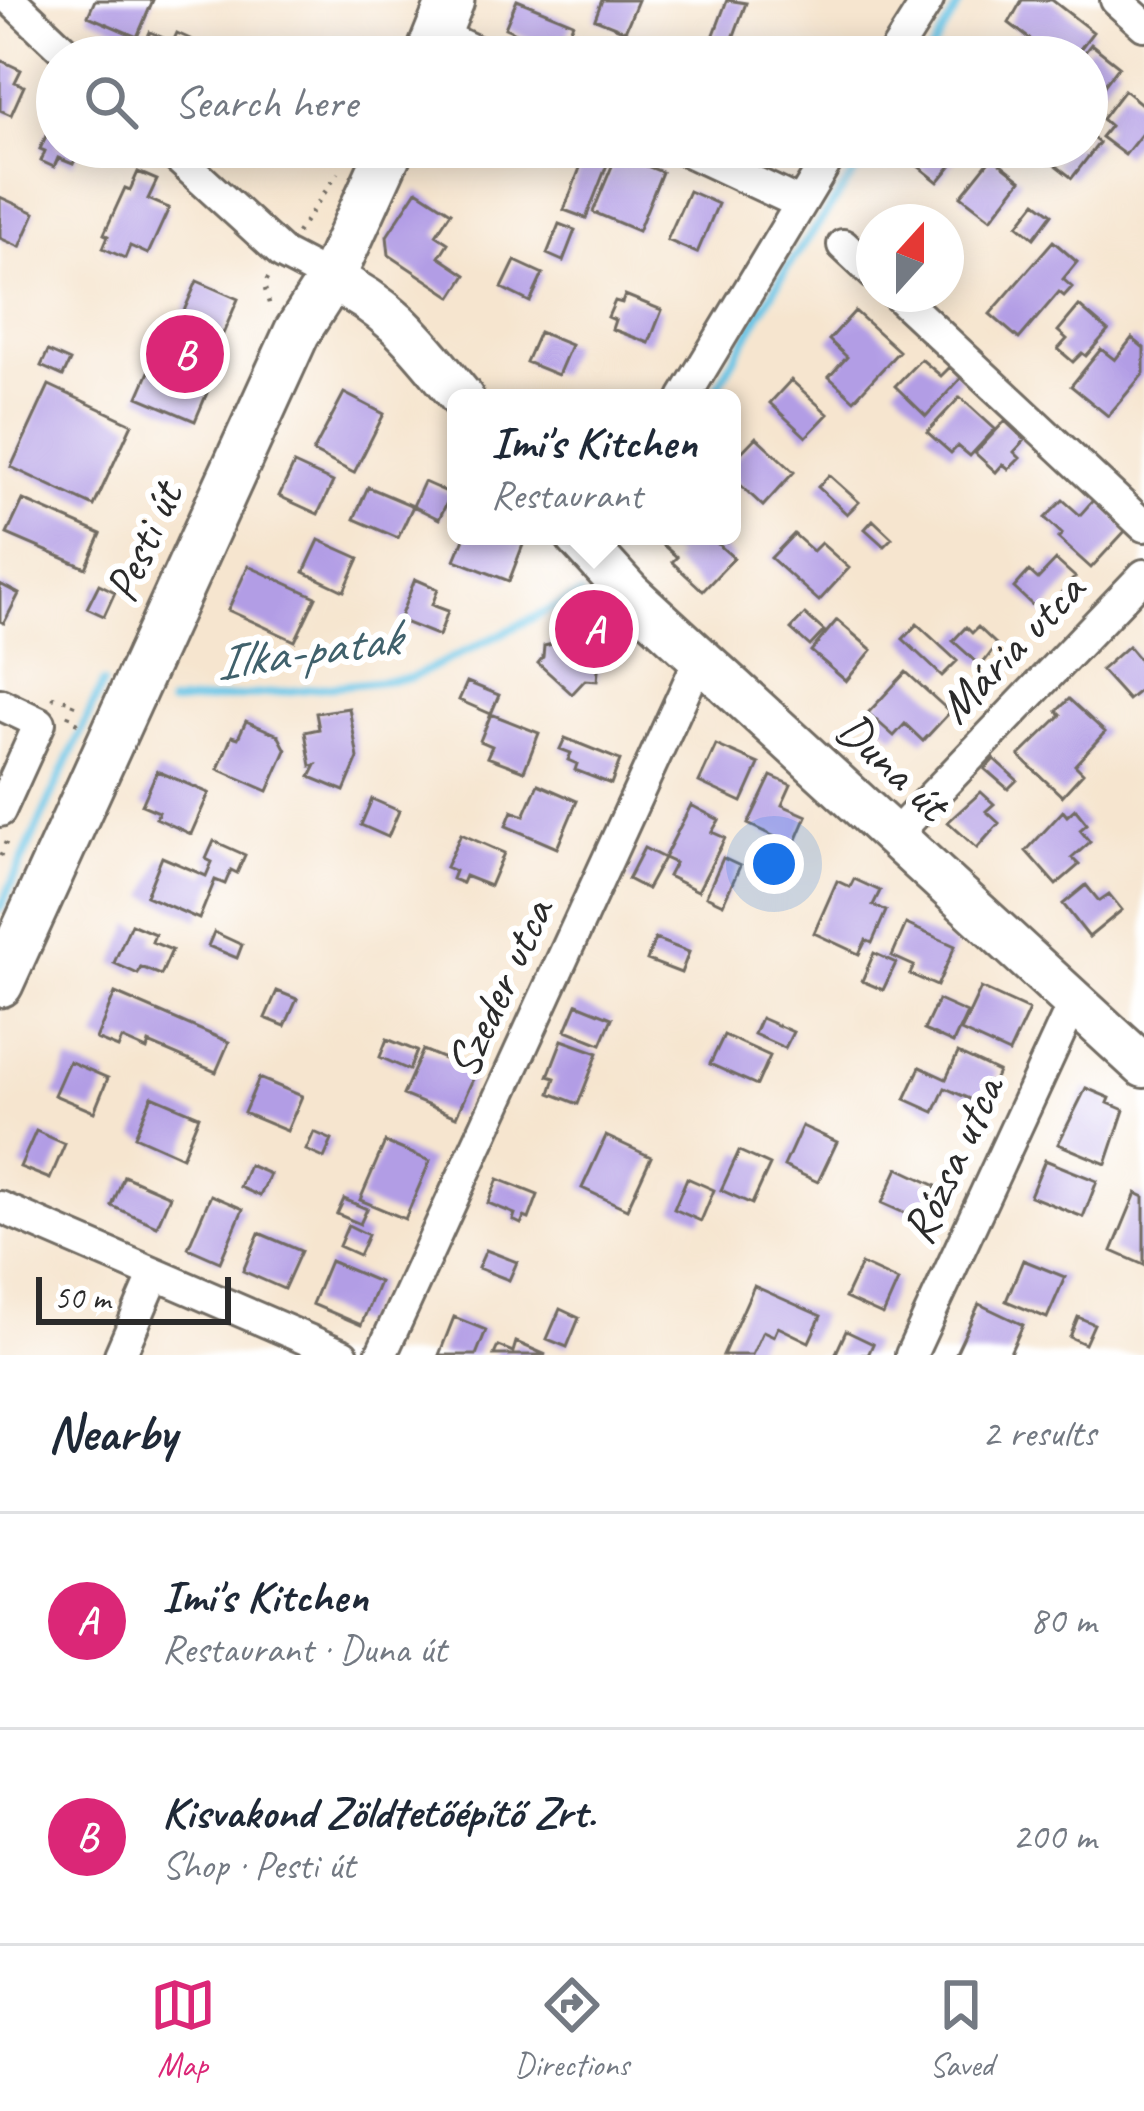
<!DOCTYPE html>
<html lang="en">
<head>
<meta charset="utf-8">
<style>
	:root { --surface:#fff; --page:#f2f2f3; --text:#1f2937; --muted:#747a83; --line:#e0e1e3; --accent:#db2777 }
	body { margin:0; font-family:Caveat,sans-serif; background:var(--page); color:var(--text) }
	.compass { position:absolute; left:856px; top:204px; width:108px; height:108px; border-radius:50%; background:var(--surface); box-shadow:0 6px 30px #0003; rotate:21deg }
	.scale { position:absolute; left:36px; bottom:30px; width:195px; box-sizing:border-box; padding-left:12px; border:6px solid #2b2b2b; border-top:0; font-size:33px; line-height:42px; white-space:nowrap; color:#2b2b2b; -webkit-text-stroke:9px #fff; paint-order:stroke }
	.you { position:absolute; left:774px; top:864px; width:42px; height:42px; margin:-30px; border:9px solid #fff; border-radius:50%; background:#1a73e8; box-shadow:0 0 0 18px #1a73e833 }
	.badge { display:grid; place-items:center; width:78px; height:78px; border-radius:50%; background:var(--accent); color:#fff; font-size:39px; font-weight:700 }
	.pin { position:absolute; translate:-50% -50%; border:6px solid #fff; box-shadow:0 3px 12px #0006 }
	.popup { position:absolute; left:447px; top:389px; width:294px; height:156px; box-sizing:border-box; display:grid; place-content:center; border-radius:18px; background:var(--surface); filter:drop-shadow(0 3px 9px #0005); font-size:39px; white-space:nowrap; color:var(--muted) }
	.popup b { font-size:45px; color:var(--text) }
	.popup::after { content:''; position:absolute; left:50%; top:100%; margin-left:-24px; border:24px solid transparent; border-top-color:var(--surface) }
	.list { margin:0; padding:0; list-style:none }
	h2 { display:flex; justify-content:space-between; align-items:center; height:156px; margin:0; padding:0 48px; font-size:51px }
	h2 small { font-size:39px; font-weight:400; color:var(--muted) }
	.list li { display:grid; grid-template-columns:78px 1fr auto; gap:36px; align-items:center; box-sizing:border-box; height:216px; padding:0 48px; border-top:3px solid var(--line) }
	.list b { display:block; font-size:45px; white-space:nowrap }
	.list p { margin:0; font-size:39px; white-space:nowrap; color:var(--muted) }
	.list em { font-size:39px; font-style:normal; color:var(--muted) }
	.icon { flex:none; width:66px; height:66px; fill:none; stroke:currentColor; stroke-width:2; stroke-linecap:round; stroke-linejoin:round }
	.map { position:relative; flex:none; width:1144px; height:1355px; overflow:hidden }
	.search { position:absolute; background:var(--surface); box-shadow:0 6px 30px #0003; left:36px; right:36px; top:36px; height:132px; display:flex; align-items:center; gap:30px; box-sizing:border-box; padding:0 42px; border-radius:66px; color:var(--muted); font-size:45px }
	.sheet { height:588px; background:var(--surface) }
	nav { display:flex; justify-content:space-around; align-items:center; box-sizing:border-box; height:168px; border-top:3px solid var(--line); background:var(--surface); font-size:33px; color:var(--muted) }
	nav a { display:grid; justify-items:center; gap:6px }
	nav .on { color:var(--accent) }
	.map>svg:first-child { display:block }
</style>
</head>
<body>
<div class="map">
<svg width="1144" height="1355" viewBox="0 0 1144 1355">
	<rect width="100%" height="100%" fill="#fff"/>
	<filter id="ink" filterUnits="userSpaceOnUse"><feTurbulence type="fractalNoise" baseFrequency=".00833" numOctaves="2"/><feDisplacementMap in="SourceGraphic" scale="24" xChannelSelector="R" yChannelSelector="G"/><feConvolveMatrix kernelMatrix="1 2 1 2 8 2 1 2 1" color-interpolation-filters="sRGB"/></filter>
	<filter id="wash" filterUnits="userSpaceOnUse"><feTurbulence type="fractalNoise" baseFrequency=".004" numOctaves="4" result="noise"/><feDisplacementMap in="SourceGraphic" scale="48" xChannelSelector="R" yChannelSelector="G"/><feGaussianBlur stdDeviation="2.7" result="paint"/><feColorMatrix in="noise" values="0 0 0 0 0 0 0 0 0 0 0 0 0 0 0 0 0 1.4 0 .05"/><feComposite in="paint" operator="in"/></filter>
	<g filter="url(#wash)">
		<rect width="100%" height="100%" fill="#f6e5cf"/>
		<g fill="none" stroke-linecap="round" stroke-linejoin="round">
			<path stroke="#68c5e6" stroke-width="8" d="M928,57L962,0
				M711,398L787,268L873,147
				M633,548L639,536
				M170,704L411,678L580,595
				M0,909L103,683"/>
		</g>
		<g id="blocks">
			<path fill="#b29de5" d="M95,0H153L137,37L88,16Z
				M517,0L573,23L560,52L505,28Z
				M602,0H638L625,31L595,19Z
				M727,0L746,3L726,57H718L707,53Z
				M1022,0H1052L1093,32L1074,57H1053L1009,23Z
				M150,32L170,41L162,57H138Z
				M177,33L230,57H166Z
				M277,42L309,57H270Z
				M1009,42L1029,57H998Z
				M1091,44L1119,66L1087,108V57H1081Z
				M0,60L21,70L15,82L24,86L11,115L0,110Z
				M1124,90L1144,106V131L1125,155L1101,137L1110,126L1102,119Z
				M57,112V147H81L73,164L58,158L54,167L41,161L45,151L40,149Z
				M1087,133L1099,143L1072,178L1054,164L1068,147H1087Z
				M588,147H614L586,218L564,210Z
				M917,147H938L955,161L938,182L908,158Z
				M617,154L662,172L638,231L593,212Z
				M992,157L1021,180L991,219L961,196Z
				M138,172L157,180L148,199L169,208L148,254L130,246L125,258L103,248L108,236L104,234L125,188L130,190Z
				M417,190L451,212L436,235L448,243L439,257L466,275L452,297L389,255L387,236Z
				M689,191L718,204L697,253L667,240Z
				M0,197L35,213L20,247L0,238Z
				M1036,202L1052,214L1034,238L1018,225Z
				M559,224L575,230L563,261L547,254Z
				M1053,241L1077,262L1063,279L1072,287L1064,296L1059,292L1019,339L990,314Z
				M515,261L543,274L530,302L502,288Z
				M197,281L238,299L210,364L218,367L195,421L138,397L162,342L169,345Z
				M625,295L662,310L649,343L612,329L615,320L608,317L615,301L622,303Z
				M1079,306L1108,331L1086,356L1082,353L1073,362L1058,349L1067,339L1058,331Z
				M855,311L899,351L854,400L829,377L847,357L829,340Z
				M539,332L571,345L558,375L526,362Z
				M1132,338L1144,348V373L1108,416L1071,386L1101,349L1115,360Z
				M48,351L70,361L63,376L41,366Z
				M921,359L941,376L950,367L961,378L926,416L895,386Z
				M791,380L828,414L806,437L770,403Z
				M49,385L132,424L94,506L11,467Z
				M344,393L384,414L354,473L313,452Z
				M960,397L995,429L970,456L958,446L951,453L927,432Z
				M1005,421L1025,440L1014,452L1020,458L1009,469L1003,464L996,472L975,453Z
				M756,437L794,472L763,506L732,477V462Z
				M294,464L333,482L318,514L279,496Z
				M829,475L859,502L847,514L818,487Z
				M424,482L451,494L439,519L413,506Z
				M368,487L413,506L398,538L354,519Z
				M1096,497L1127,529L1091,568L1058,538L1062,534L1045,518L1063,500L1080,515Z
				M23,500L101,534L86,568L7,534Z
				M873,520L892,538L884,546L865,529Z
				M794,534L813,551L821,543L849,568L819,601L771,558Z
				M465,536L526,537L509,581L455,560Z
				M659,536H709L734,558L703,591L672,562L677,557L656,539Z
				M319,540L359,558L344,591L304,572Z
				M1056,560L1075,577L1042,614L1014,588L1029,571L1038,579Z
				M248,566L316,597L295,641L228,610Z
				M415,579L438,589L432,605L448,611L439,636L399,620Z
				M0,584L19,594L4,623L0,621Z
				M99,584L115,592L104,616L87,608Z
				M592,605L615,626L594,649L600,650L597,681L585,680L572,694L538,663L543,657L544,646L557,643Z
				M805,614L824,631L810,646L791,629Z
				M837,620L872,650L846,681L811,651Z
				M917,624L957,661L942,676L903,639Z
				M966,627L972,633L978,627L997,645L981,666L953,641Z
				M1128,646L1144,665V687L1128,700L1101,670Z
				M906,672L950,712L923,741L905,724L894,736L868,713Z
				M467,682L499,695L491,714L459,700Z
				M1069,699L1105,732L1075,765L1083,773L1062,796L1019,756L1061,715L1057,711Z
				M349,708L358,758L344,791L310,777L316,765L311,766L305,732L319,729L316,713Z
				M491,714L539,733L524,771L487,757L492,746L480,741Z
				M246,721L278,735L286,750L268,791L218,769L232,736L238,738Z
				M565,738L620,760L611,784L575,770L577,764L568,760L571,753L560,749Z
				M716,745L759,764L742,802L699,782Z
				M994,759L1017,780L1008,789L985,769Z
				M157,771L209,793L191,834L156,818L159,812L142,805Z
				M771,776L791,785L782,805L807,816L794,846L748,824Z
				M538,784L577,801L557,848L506,826L512,811L524,816Z
				M981,792L994,804L986,811L999,823L977,848L948,822Z
				M372,799L399,811L388,837L361,825Z
				M691,805L719,820L712,832L725,838L698,891L668,876L675,863L664,858L647,889L628,879L644,848L664,858Z
				M1075,809L1087,824L1080,830L1090,842L1072,858L1079,865L1056,885L1026,851L1063,811L1067,816Z
				M461,834L504,853L490,886L465,876L462,883L452,879L455,871L446,867Z
				M214,841L245,855L237,873L231,870L225,884L215,880L199,919L146,896L162,857L206,876L212,862L206,859Z
				M723,858L740,866L723,904L706,896Z
				M854,879L880,891L873,905L886,911L872,943L866,940L859,954L814,933L837,881L850,887Z
				M1086,885L1099,901L1109,894L1122,910L1089,937L1063,904Z
				M131,924L155,934L152,942L172,950L161,975L141,967L138,974L114,963Z
				M906,924L955,946L937,986L910,974L914,966L892,956Z
				M214,932L242,945L237,958L208,946Z
				M655,939L689,952L681,973L647,960Z
				M874,953L896,963L883,990L862,981Z
				M981,988L1029,1010L1009,1053L961,1031Z
				M277,991L297,999L285,1026L265,1018Z
				M115,993L229,1042L216,1072L149,1043L147,1050L122,1039L118,1048L96,1039Z
				M938,1000L967,1013L953,1043L924,1030Z
				M577,1004L612,1018L601,1044L566,1030Z
				M761,1018L793,1032L785,1048L754,1034Z
				M724,1035L770,1056L757,1085L710,1064Z
				M387,1039L417,1051L409,1070L380,1057Z
				M562,1040L598,1053L578,1104L550,1093L555,1078L548,1076Z
				M423,1050L476,1072L456,1117L403,1095Z
				M958,1053L998,1072L983,1105L945,1088L934,1112L905,1099L920,1067L946,1079Z
				M69,1061L108,1078L94,1112L54,1095Z
				M259,1078L302,1096L287,1131L244,1113Z
				M1086,1088L1110,1098L1108,1103L1124,1110L1106,1164L1058,1144Z
				M152,1096L199,1116L182,1157L135,1136Z
				M802,1126L837,1142L818,1182L784,1166Z
				M36,1131L65,1144L50,1179L20,1167Z
				M314,1132L332,1140L324,1158L306,1150Z
				M606,1136L651,1157L627,1209L582,1188Z
				M385,1142L430,1161L405,1219L360,1200Z
				M739,1151L770,1165L752,1204L721,1190Z
				M1045,1160L1097,1181L1083,1217L1030,1196Z
				M249,1165L270,1174L260,1196L240,1187Z
				M898,1168L936,1186L920,1220L882,1203Z
				M124,1176L170,1196L157,1226L112,1206Z
				M687,1178L714,1190L701,1221L674,1209Z
				M498,1179L538,1195L529,1219L524,1217L521,1224L513,1220L515,1214L488,1203Z
				M1136,1193L1144,1197V1265L1112,1251Z
				M211,1195L243,1209L220,1262L188,1248Z
				M344,1199L367,1209L360,1224L337,1214Z
				M348,1225L368,1235L359,1255L339,1246Z
				M259,1233L301,1251L284,1289L243,1271Z
				M486,1250L517,1262L509,1280L478,1268Z
				M1023,1260L1065,1277L1047,1318L1006,1301Z
				M330,1261L379,1282L361,1325L312,1304Z
				M861,1264L898,1281L883,1315L845,1298Z
				M754,1286L821,1316L809,1342L778,1327L774,1336L763,1331L752,1355H723Z
				M979,1304L1023,1325L1009,1355H955Z
				M560,1309L579,1318L567,1347L547,1339Z
				M454,1317L486,1330L476,1355H439Z
				M1078,1317L1094,1324L1085,1344L1070,1337Z
				M846,1331L873,1344L868,1355H835Z
				M516,1342L546,1355H494L498,1346L513,1352Z"/>
		</g>
	</g>
	<g filter="url(#ink)">
		<use href="#blocks" fill-opacity="0" stroke="#726c64" stroke-width="3"/>
		<g fill="none" stroke-linecap="round" stroke-linejoin="round">
			<g stroke="#726c64" stroke-width="36">
				<path id="street" d="M11,0L71,57
					M1116,0L1144,25
					M436,33L487,57
					M892,57L928,0
					M166,147L283,254L331,279
					M679,147L799,203
					M843,245L874,274
					M896,294L1144,526
					M684,398L835,147
					M0,704L40,723L0,811
					M894,836L1144,575
					M0,1207L343,1355
					M120,1355L155,1274
					M381,1355L700,658
					M911,1355L1074,1002"/>
			</g>
			<g stroke="#726c64" stroke-width="48">
				<path id="secondary" d="M331,279C395,310 418,345 462,398
					M577,536L629,593L1144,1066"/>
			</g>
			<g stroke="#726c64" stroke-width="51">
				<path id="primary" d="M428,57L451,0
					M0,984L297,332L331,279L391,147"/>
			</g>
			<path stroke="#726c64" stroke-width="4.5" stroke-dasharray="3 9" stroke-linecap="butt" d="M297,233L338,173
				M268,278L264,285L270,307
				M52,697L74,702L68,718L82,725
				M0,856L7,840"/>
			<use href="#street" stroke="#fff" stroke-width="30"/>
			<use href="#secondary" stroke="#fff" stroke-width="42"/>
			<use href="#primary" stroke="#fff" stroke-width="45"/>
		</g>
	</g>
	<g text-anchor="middle" dominant-baseline="central" stroke-width="12" stroke-linejoin="round" paint-order="stroke">
		<g font-size="48" fill="#2b2b2b" stroke="#fff">
			<text transform="translate(143 542) rotate(-66)">Pesti út</text>
			<text transform="translate(1011 648) rotate(-46)">Mária utca</text>
			<text transform="translate(893 766) rotate(43)">Duna út</text>
			<text transform="translate(499 988) rotate(-65)">Szeder utca</text>
			<text transform="translate(952 1160) rotate(-65)">Rózsa utca</text>
		</g>
		<g font-size="51" font-style="italic" fill="#40616c" stroke="#fff">
			<text transform="translate(307 650) rotate(-8)">Ilka-patak</text>
		</g>
	</g>
</svg>
<svg class="compass" viewBox="-18 -18 36 36"><path d="M0-13l5 13h-10z" fill="#e53935"/><path d="M0 13l5-13h-10z" fill="#747a83"/></svg>
<div class="scale">50 m</div>
<div class="you"></div>
<div class="pin badge" style="left:594px;top:629px">A</div>
<div class="popup"><b>Imi's Kitchen</b>Restaurant</div>
<div class="pin badge" style="left:185px;top:354px">B</div>
<div class="search"><svg class="icon" aria-label="search" viewBox="0 0 24 24"><circle cx="10" cy="10" r="6"/><path d="M15 15l6 6"/></svg>Search here</div>
</div>
<section class="sheet">
<h2>Nearby<small>2 results</small></h2>
<ul class="list">
<li><span class="badge">A</span><div><b>Imi's Kitchen</b><p>Restaurant · Duna út</p></div><em>80 m</em></li>
<li><span class="badge">B</span><div><b>Kisvakond Zöldtetőépítő Zrt.</b><p>Shop · Pesti út</p></div><em>200 m</em></li>
</ul>
</section>
<nav>
<a class="on"><svg class="icon" aria-label="map" viewBox="0 0 24 24"><path d="M3 6l6-2 6 2 6-2v14l-6 2-6-2-6 2zM9 4v14M15 6v14"/></svg>Map</a>
<a><svg class="icon" aria-label="directions" viewBox="0 0 24 24"><path d="M12 3l9 9-9 9-9-9zM9 14v-3h6M13 9l2 2-2 2"/></svg>Directions</a>
<a><svg class="icon" aria-label="saved" viewBox="0 0 24 24"><path d="M7 4h10v16l-5-4-5 4z"/></svg>Saved</a>
</nav>
</body>
</html>
